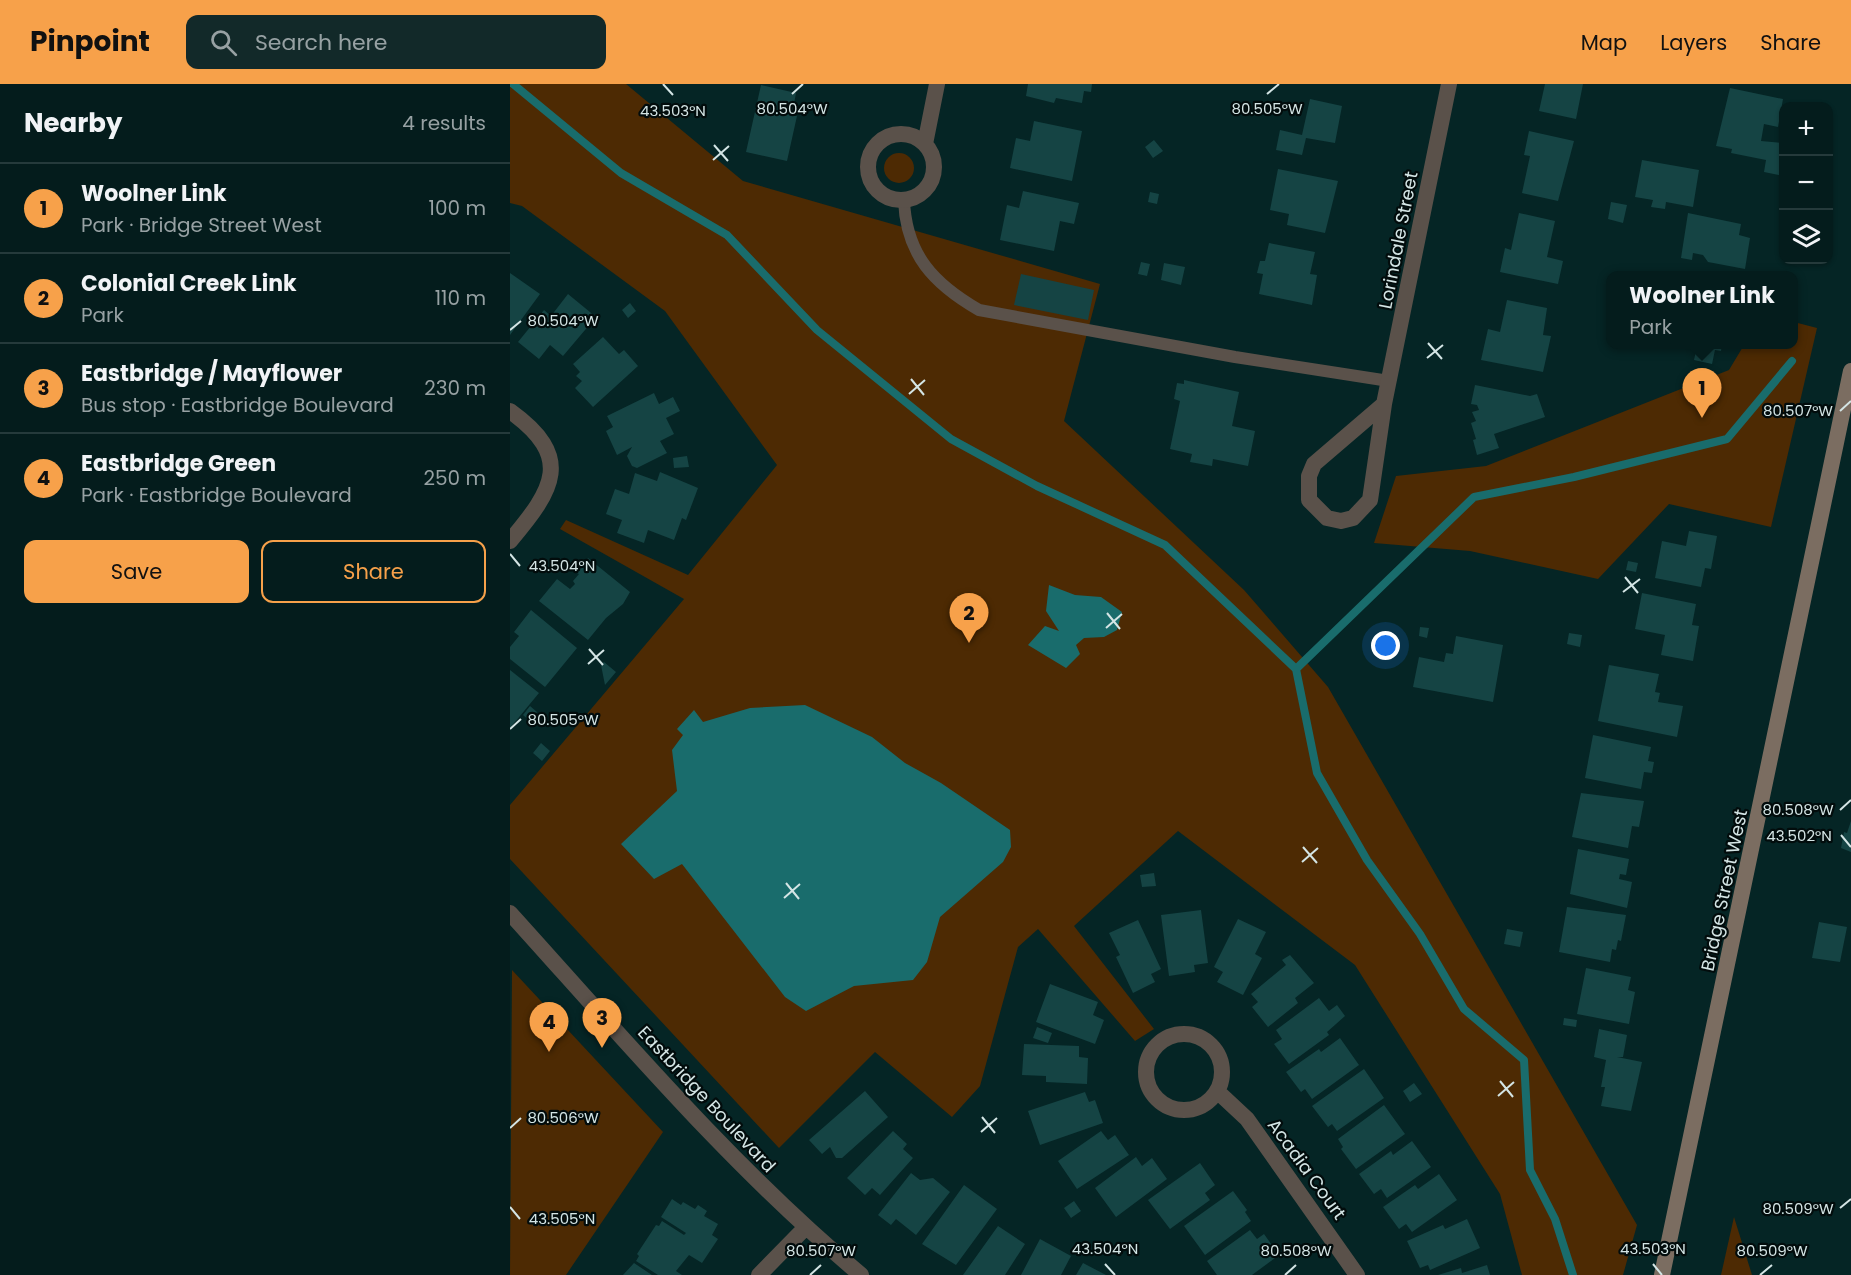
<!DOCTYPE html>
<html lang="en">
<head>
<meta charset="utf-8">
<style>
	:root { --surface:#041c1c; --page:#122929; --text:#f1f3f6; --muted:#97a1a3; --line:#253a3b; --accent:#f7a14a }
	body { margin:0; font-family:Poppins,sans-serif; background:var(--page); color:var(--text) }
	.controls { position:absolute; right:18px; top:18px; display:grid; overflow:hidden; border-radius:12px; box-shadow:0 2px 4px #0004 }
	.controls button { width:54px; height:54px; display:grid; place-items:center; padding:0; border:0; border-bottom:2px solid var(--line); background:var(--surface); color:var(--text); font:30px sans-serif }
	.you { position:absolute; left:876px; top:562px; width:21px; height:21px; margin:-15px; border:4px solid #fff; border-radius:50%; background:#1a73e8; box-shadow:0 0 0 9px #1a73e833 }
	.badge { display:grid; place-items:center; width:39px; height:39px; border-radius:50%; background:var(--accent); color:#111; font-size:20px; font-weight:700 }
	.pin { position:absolute; translate:-50% -50px; filter:drop-shadow(0 2px 3px #0008) }
	.pin::after { content:''; position:absolute; top:32px; width:21px; height:18px; background:inherit; clip-path:polygon(0 0,100% 0,50% 100%) }
	.popup { position:absolute; left:1096px; top:187px; width:192px; height:78px; box-sizing:border-box; display:grid; place-content:center; border-radius:12px; background:var(--surface); filter:drop-shadow(0 2px 4px #0005); font-size:20px; white-space:nowrap; color:var(--muted) }
	.popup b { font-size:22px; color:var(--text) }
	.popup::after { content:''; position:absolute; left:50%; top:100%; margin-left:-12px; border:12px solid transparent; border-top-color:var(--surface) }
	.list { margin:0; padding:0; list-style:none }
	h2 { display:flex; justify-content:space-between; align-items:center; height:78px; margin:0; padding:0 24px; font-size:26px }
	h2 small { font-size:20px; font-weight:400; color:var(--muted) }
	.list li { display:grid; grid-template-columns:39px 1fr auto; gap:18px; align-items:center; box-sizing:border-box; height:90px; padding:0 24px; border-top:2px solid var(--line) }
	.list b { display:block; font-size:22px; white-space:nowrap }
	.list p { margin:0; font-size:20px; white-space:nowrap; color:var(--muted) }
	.list em { font-size:20px; font-style:normal; color:var(--muted) }
	.actions { display:flex; gap:12px; padding:18px 24px }
	.actions a { flex:1; padding:14px 0; border:2px solid var(--accent); border-radius:12px; text-align:center; font-size:21px; color:var(--accent) }
	.actions .main { background:var(--accent); color:#111 }
	.icon { flex:none; width:33px; height:33px; fill:none; stroke:currentColor; stroke-width:2; stroke-linecap:round; stroke-linejoin:round }
	.map { position:relative; flex:none; width:1341px; height:1191px; overflow:hidden }
	header { display:flex; align-items:center; gap:36px; box-sizing:border-box; height:84px; padding:0 30px; background:var(--accent); color:#111 }
	header strong { font-size:28px }
	nav { display:flex; gap:33px; margin-inline-start:auto; font-size:21px }
	.search { width:420px; height:54px; background:var(--page); display:flex; align-items:center; gap:15px; box-sizing:border-box; padding:0 21px; border-radius:12px; color:var(--muted); font-size:22px }
	main { display:flex }
	aside { flex:1; background:var(--surface) }
	.map>svg:first-child { display:block }
</style>
</head>
<body>
<header>
<strong>Pinpoint</strong>
<div class="search"><svg class="icon" aria-label="search" viewBox="0 0 24 24"><circle cx="10" cy="10" r="6"/><path d="M15 15l6 6"/></svg>Search here</div>
<nav><a>Map</a><a>Layers</a><a>Share</a></nav>
</header>
<main>
<aside>
<h2>Nearby<small>4 results</small></h2>
<ul class="list">
<li><span class="badge">1</span><div><b>Woolner Link</b><p>Park · Bridge Street West</p></div><em>100 m</em></li>
<li><span class="badge">2</span><div><b>Colonial Creek Link</b><p>Park</p></div><em>110 m</em></li>
<li><span class="badge">3</span><div><b>Eastbridge / Mayflower</b><p>Bus stop · Eastbridge Boulevard</p></div><em>230 m</em></li>
<li><span class="badge">4</span><div><b>Eastbridge Green</b><p>Park · Eastbridge Boulevard</p></div><em>250 m</em></li>
</ul>
<div class="actions"><a class="main">Save</a><a>Share</a></div>
</aside>
<div class="map">
<svg width="1341" height="1191" viewBox="0 0 1341 1191">
	<rect width="100%" height="100%" fill="#052525"/>
	<path fill="#4d2a03" d="M0,0H116L233,97L590,200L554,337L734,506L818,603L1127,1141L1113,1191H1012L990,1110L845,881L668,747L564,842L644,945L625,957L528,845L508,863L470,1002L442,1033L365,968L269,1064L0,775V721L174,515L50,445L56,436L178,491L267,381L155,227L12,122L0,119Z
		M374 84a15 15 0 1 1 30 0a15 15 0 1 1-30 0Z
		M1284,238L1307,244L1261,443L1159,420L1088,495L960,467L864,459L886,392L976,382L1219,286L1234,261L1284,260Z
		M2,886L153,1048L56,1191H0Z
		M1224,1133L1242,1191H1211Z"/>
	<path fill="#196c6c" d="M539,501L565,511L591,513L612,528L607,546L594,553L574,554L566,561L570,570L556,584L518,561L535,542L549,547L536,527Z
		M295,621L362,653L395,679L431,699L500,746L501,763L493,778L430,833L417,878L403,896L344,902L296,927L275,913L172,780L144,795L111,760L167,707L162,666L173,651L167,645L184,626L193,638L240,624Z"/>
	<g fill="none" stroke-linecap="round" stroke-linejoin="round">
		<path stroke="#196c6c" stroke-width="8" d="M3,0L111,89L217,151L307,246L441,355L527,402L655,461L786,585L807,689L857,776L910,850L954,925L1014,976L1020,1086L1045,1135L1063,1191
			M786,585L964,413L1064,393L1217,355L1282,277"/>
	</g>
	<path fill="#154444" d="M518,0H582L581,8L574,7L572,19L546,14L544,19L516,12Z
		M1035,0H1073L1066,35L1029,27Z
		M251,1L286,9L282,31L287,32L277,77L236,68Z
		M1220,4L1273,15L1268,43L1254,40L1251,57L1274,59V92L1254,88L1256,76L1221,69L1222,65L1206,62Z
		M800,15L832,22L825,59L796,54L792,71L766,66L770,46L792,51Z
		M524,37L572,47L562,97L500,84L506,54L520,57Z
		M1019,47L1064,57L1048,117L1012,109L1020,72L1014,71Z
		M644,56L653,67L643,74L635,63Z
		M1132,76L1189,86L1183,123L1156,118L1155,125L1141,123L1143,116L1125,113Z
		M768,85L828,97L815,149L777,141L779,130L760,126Z
		M513,107L569,119L564,140L550,137L544,167L490,156L497,121L509,124Z
		M640,108L649,110L647,120L638,118Z
		M1101,118L1117,121L1113,139L1098,135Z
		M1009,129L1045,137L1037,173L1053,177L1048,200L990,188L995,164L1001,166Z
		M1178,129L1231,140L1229,151L1240,154L1235,185L1198,178L1193,171L1183,169L1182,176L1171,174Z
		M759,159L805,168L800,190L807,191L802,221L749,210L753,190L747,189L750,177H755Z
		M631,178L640,180L637,192L628,190Z
		M654,179L675,183L671,201L651,196Z
		M0,189L30,210L0,251Z
		M511,190L584,206L578,236L504,221Z
		M58,210L86,233L53,272L40,261L29,275L8,258L34,226L41,232Z
		M997,216L1037,224L1033,251L1041,252L1033,288L971,276L978,245L990,248Z
		M120,219L126,227L118,234L112,226Z
		M93,253L109,270L114,266L128,282L83,323L65,304L72,297L66,292L70,288L63,280Z
		M1183,260H1212L1211,267L1205,266L1202,280L1184,276L1187,262Z
		M674,296L729,308L722,342L745,347L738,382L703,375L702,382L680,378L682,370L660,365L670,317L664,315L667,299L674,300Z
		M965,301L1020,312L1027,310L1035,333L984,350L989,364L967,371L963,356L966,355L961,339L966,337L962,328L969,326L967,321L961,320Z
		M144,309L149,320L163,313L170,327L156,334L164,350L150,357L157,369L127,384L122,382L117,372L122,363L107,371L96,347L103,343L97,332Z
		M177,372L179,383L164,384L163,374Z
		M150,388L188,404L176,436L172,434L164,456L138,446L134,459L107,449L112,436L96,430L105,405L119,410L125,389L147,397Z
		M1179,447L1207,452L1201,485L1195,484L1191,503L1145,494L1152,457L1176,462Z
		M78,474L120,508L113,520L96,534L78,556L29,517L47,495L60,505L65,500L63,497L69,490L67,489Z
		M1118,477L1128,479L1126,488L1116,486Z
		M1132,509L1186,520L1182,541L1189,542L1183,577L1151,571L1155,551L1125,545Z
		M21,526L67,564L35,603L0,575V563L9,552L4,548Z
		M910,543L919,544L917,554L909,552Z
		M1059,549L1072,551L1070,563L1057,560Z
		M946,552L993,561L983,618L903,603L909,573L934,578L936,569L943,570Z
		M94,578L106,588L95,601L91,581Z
		M1099,581L1149,590L1145,608L1150,609L1148,618L1173,622L1167,653L1088,637Z
		M0,586L29,609L0,644Z
		M20,622L27,628L20,637L13,631Z
		M1083,651L1141,663L1138,677L1144,678L1142,689L1134,688L1131,705L1075,694Z
		M31,659L40,667L32,677L23,669Z
		M1071,709L1134,717L1129,743L1122,742L1118,764L1062,753Z
		M1341,737V768L1331,764L1334,748L1337,749Z
		M1068,765L1119,775L1116,791L1110,790L1109,795L1122,798L1117,824L1060,810Z
		M644,789L646,802L632,803L630,791Z
		M1057,823L1116,831L1111,857L1108,856L1106,866L1102,865L1100,878L1049,868Z
		M691,826L698,879L684,881L685,888L659,892L651,831Z
		M728,835L756,848L745,870L752,874L733,911L707,898L713,888L704,883Z
		M628,836L651,885L641,890L645,898L623,909L606,873L610,871L599,849Z
		M1309,838L1337,843L1330,878L1302,874Z
		M997,845L1013,848L1010,863L994,860Z
		M780,871L804,899L785,914L788,919L758,943L742,923L748,918L741,910L776,881L772,876Z
		M1076,884L1121,893L1118,906L1125,908L1119,940L1067,930Z
		M540,900L588,918L583,931L594,936L585,960L526,938Z
		M809,914L819,927L827,921L835,932L817,948L819,951L779,980L764,960L772,955L766,946Z
		M1054,934L1067,936L1066,943L1053,941Z
		M527,943L542,949L538,959L523,954Z
		M1089,945L1117,951L1113,973H1107L1132,978L1121,1027L1091,1022L1095,1003H1091L1096,976L1084,973Z
		M830,954L849,981L802,1015L795,1005L791,1008L776,988L809,965L811,968Z
		M514,960L569,962V973L578,974L577,1000L536,998V992L512,991Z
		M854,985L874,1014L827,1047L822,1040L818,1043L802,1022Z
		M904,999L912,1010L900,1018L893,1007Z
		M355,1007L378,1033L332,1074H326L320,1063L312,1070L299,1056Z
		M575,1008L579,1018L585,1016L593,1039L530,1061L518,1027Z
		M874,1021L895,1050L846,1085L831,1065L833,1063L828,1055Z
		M383,1047L397,1060L393,1065L403,1074L370,1111L362,1104L355,1111L337,1094Z
		M591,1047L598,1056L605,1051L619,1071L567,1105L548,1077Z
		M902,1057L921,1083L877,1114L871,1105L864,1110L849,1090L881,1067L883,1071Z
		M626,1073L632,1082L642,1074L657,1095L606,1133L585,1104Z
		M690,1079L705,1101L695,1109L700,1116L660,1145L638,1116Z
		M401,1089L410,1096L423,1094L440,1108L406,1151L386,1135L381,1141L368,1131Z
		M929,1090L947,1116L902,1148L896,1140L889,1145L873,1123L905,1101L908,1105Z
		M454,1101L487,1125L446,1181L412,1160Z
		M723,1107L737,1126L735,1128L741,1137L695,1171L674,1142Z
		M162,1115L171,1121L173,1118L185,1125L188,1121L197,1127L194,1132L208,1140L202,1151L208,1155L192,1179L179,1171L166,1187L172,1191H148L126,1177L129,1172L127,1170L146,1141L149,1142L152,1137L174,1151L176,1149L151,1133Z
		M564,1117L571,1127L561,1134L554,1124Z
		M957,1135L970,1164L920,1186L918,1181L910,1184L897,1157L933,1141L935,1145Z
		M488,1142L515,1160L495,1191H453Z
		M740,1146L747,1155L754,1150L769,1171L742,1191H707L697,1177Z
		M530,1155L561,1172L551,1191H511Z
		M124,1179L142,1191H113Z
		M573,1179L596,1191H566Z
		M977,1181L980,1191H928L951,1184L952,1189Z"/>
	<g fill="none" stroke-linecap="round" stroke-linejoin="round">
		<path stroke="#5a514a" stroke-width="12" d="M394,116C396,171 424,200 469,226L725,273L879,297"/>
		<path stroke="#5a514a" stroke-width="16" d="M358 83a33 33 0 1 1 66 0a33 33 0 1 1-66 0Z
			M415,60L427,0
			M874,320L804,380L799,392V416L817,434L831,437L843,434L860,416L874,320L939,0
			M0,327C64,373 44,405 0,457
			M0,829C113,954 222,1083 351,1191
			M636 988a38 38 0 1 1 76 0a38 38 0 1 1-76 0Z
			M707,1007L737,1035L847,1191
			M249,1191L295,1144"/>
		<path stroke="#7b6d61" stroke-width="16" d="M1152,1191L1341,287"/>
	</g>
	<path fill="none" stroke="#d4e5e5" stroke-width="2" d="M153,0L163,11M282,10L293,0M757,10L769,0M204,61L218,77M203,76L219,62M0,246L11,237M918,259L932,275M917,274L933,261M401,295L414,311M399,310L415,296M1330,327L1341,317M0,470L10,482M1115,493L1128,509M1113,508L1130,495M597,529L610,545M596,544L612,530M79,565L93,581M78,580L94,566M0,645L11,635M1330,726L1341,716M1331,751L1341,763M793,763L807,779M792,778L808,764M276,799L289,815M274,814L290,800M990,997L1003,1013M988,1012L1004,998M472,1033L485,1049M0,1044L11,1034M471,1048L487,1034M0,1123L10,1135M1330,1124L1341,1115M595,1180L605,1191M1143,1180L1152,1191M300,1191L311,1181M775,1191L786,1181M1250,1191L1262,1181"/>
	<g text-anchor="middle" dominant-baseline="central" stroke-width="4.5" stroke-linejoin="round" paint-order="stroke">
		<g font-size="18" fill="#d4e5e5" stroke="#020c0c">
			<text transform="translate(888 156) rotate(-79)">Lorindale Street</text>
			<text transform="translate(1214 806) rotate(-78)">Bridge Street West</text>
			<text transform="translate(197 1015) rotate(47)">Eastbridge Boulevard</text>
			<text transform="translate(797 1085) rotate(54)">Acadia Court</text>
		</g>
	</g>
	<g font-size="15" text-anchor="middle" fill="#d4e5e5" stroke="#020c0c" stroke-width="4.5" stroke-linejoin="round" paint-order="stroke">
		<text x="282" y="30">80.504°W</text>
		<text x="757" y="30">80.505°W</text>
		<text x="163" y="32">43.503°N</text>
		<text x="53" y="242">80.504°W</text>
		<text x="1288" y="332">80.507°W</text>
		<text x="52" y="487">43.504°N</text>
		<text x="53" y="641">80.505°W</text>
		<text x="1288" y="731">80.508°W</text>
		<text x="1289" y="757">43.502°N</text>
		<text x="53" y="1039">80.506°W</text>
		<text x="1288" y="1130">80.509°W</text>
		<text x="52" y="1140">43.505°N</text>
		<text x="595" y="1170">43.504°N</text>
		<text x="1143" y="1170">43.503°N</text>
		<text x="311" y="1172">80.507°W</text>
		<text x="786" y="1172">80.508°W</text>
		<text x="1262" y="1172">80.509°W</text>
	</g>
</svg>
<div class="controls">
<button>+</button>
<button>−</button>
<button><svg class="icon" aria-label="layers" viewBox="0 0 24 24"><path d="M12 4l9 5-9 5-9-5zM3 14l9 5 9-5"/></svg></button>
</div>
<div class="you"></div>
<div class="pin badge" style="left:1192px;top:334px">1</div>
<div class="popup"><b>Woolner Link</b>Park</div>
<div class="pin badge" style="left:459px;top:559px">2</div>
<div class="pin badge" style="left:92px;top:964px">3</div>
<div class="pin badge" style="left:39px;top:968px">4</div>
</div>
</main>
</body>
</html>
